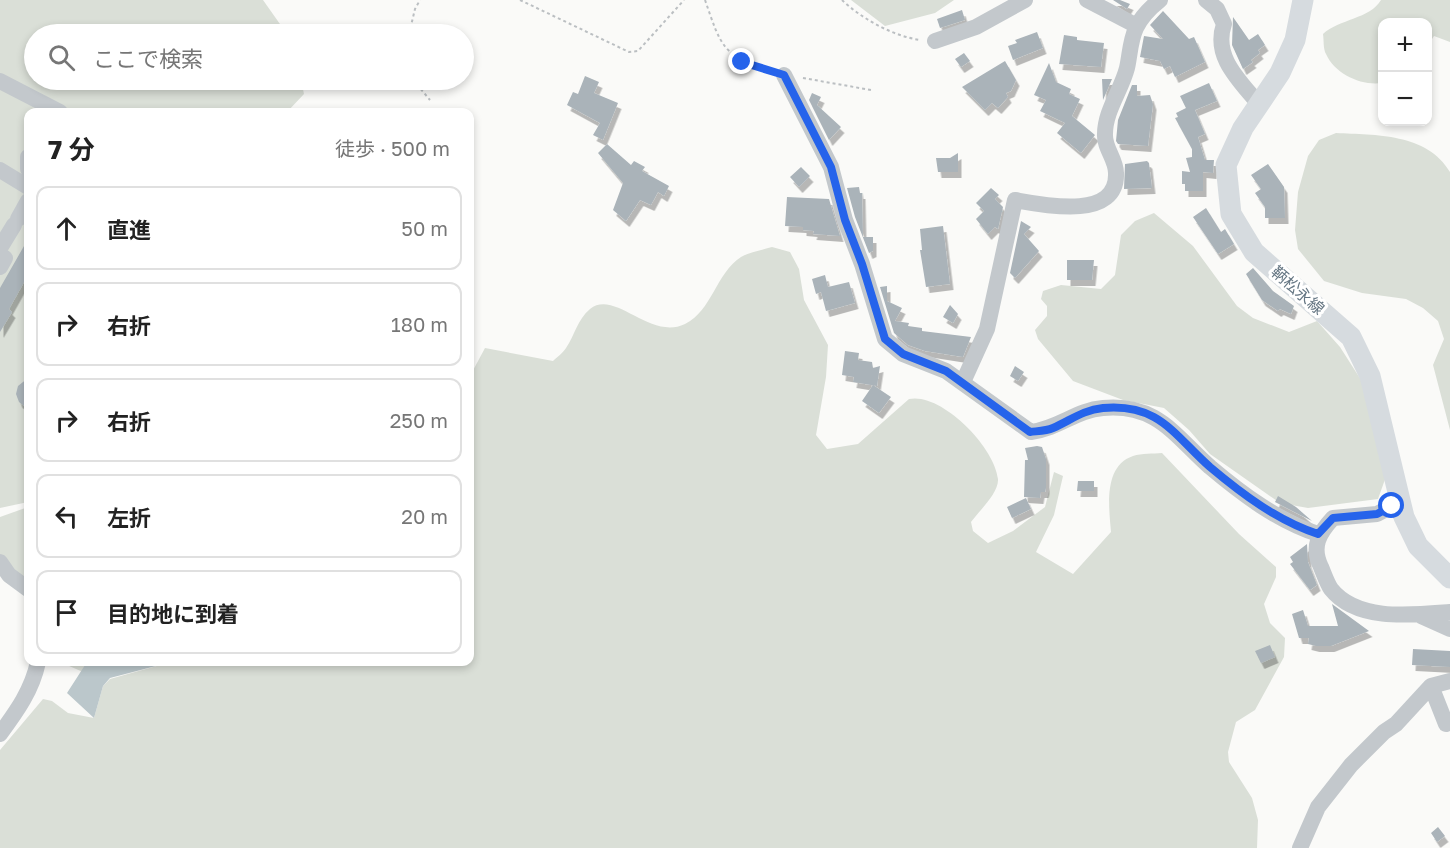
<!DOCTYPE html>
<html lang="ja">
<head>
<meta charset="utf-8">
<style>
	:root { --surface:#fff; --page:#f6f6f6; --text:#222; --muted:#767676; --line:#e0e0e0 }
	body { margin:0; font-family:"Golos Text","Noto Sans JP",sans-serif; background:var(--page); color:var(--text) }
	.controls { position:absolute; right:18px; top:18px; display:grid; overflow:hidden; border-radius:12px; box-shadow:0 3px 9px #0003 }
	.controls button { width:54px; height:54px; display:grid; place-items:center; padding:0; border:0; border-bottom:2px solid var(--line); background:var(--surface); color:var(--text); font:30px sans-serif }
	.stop { position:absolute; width:18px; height:18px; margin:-14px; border:4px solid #2563eb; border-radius:50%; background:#fff }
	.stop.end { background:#2563eb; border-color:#fff; box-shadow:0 2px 6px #0008 }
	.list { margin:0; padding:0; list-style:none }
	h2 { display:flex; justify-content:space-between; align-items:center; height:78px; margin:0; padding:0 24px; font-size:26px }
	h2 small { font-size:20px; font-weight:400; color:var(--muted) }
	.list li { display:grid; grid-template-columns:39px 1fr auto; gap:18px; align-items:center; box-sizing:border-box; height:84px; margin:0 12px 12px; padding:0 12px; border:2px solid var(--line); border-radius:12px }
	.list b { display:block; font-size:22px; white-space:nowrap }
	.list em { font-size:20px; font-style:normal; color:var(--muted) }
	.icon { flex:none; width:33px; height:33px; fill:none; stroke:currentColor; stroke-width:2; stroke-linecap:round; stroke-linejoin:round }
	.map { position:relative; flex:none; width:1450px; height:848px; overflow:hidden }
	.search { position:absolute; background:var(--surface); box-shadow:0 3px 9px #0003; left:24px; top:24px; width:450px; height:66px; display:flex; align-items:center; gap:15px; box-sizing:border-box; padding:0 21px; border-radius:33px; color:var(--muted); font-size:22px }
	.panel { position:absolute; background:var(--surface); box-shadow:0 3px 9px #0003; left:24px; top:108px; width:450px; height:558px; border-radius:12px }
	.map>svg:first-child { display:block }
</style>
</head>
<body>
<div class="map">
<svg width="1450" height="848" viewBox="0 0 1450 848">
	<defs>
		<filter id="shadow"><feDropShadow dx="3.5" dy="6" stdDeviation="0" flood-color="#0004"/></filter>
	</defs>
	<rect width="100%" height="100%" fill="#fafaf8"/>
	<path fill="#dadfd7" d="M0,0H263L287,34H34V80H301L304,94L287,112H28V502L0,508Z
		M851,0H954L935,13L885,26Z
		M1381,0H1450V42L1434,36L1428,45V22H1382V83C1361,86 1335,74 1326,54C1323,49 1324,40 1323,34C1339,19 1370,19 1381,0Z
		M1336,133C1375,135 1427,133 1450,172V430L1433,365L1444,339L1438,321L1423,308L1406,299L1362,293L1324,281L1298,249L1295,230L1298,192L1308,156L1319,140Z
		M1154,213L1193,246L1237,306L1253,318L1289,332L1317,321L1340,347L1363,383L1388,471L1378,499L1308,508L1280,503L1210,454L1189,430L1164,408L1123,400L1073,381L1038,339L1035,330L1047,316V306L1041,299L1043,291L1061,285L1101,289L1115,275L1121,235L1135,221Z
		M772,247L790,252L799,269L804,300L828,345L826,377L816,435L827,449L858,444L909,399C941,392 995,447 998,479C999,493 979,511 971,522L973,531L988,543L1013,531L1045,507L1054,472L1063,476L1054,515L1036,552L1073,574L1111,532C1109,508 1103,466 1133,456C1142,453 1153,454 1162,453L1239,534L1276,567V577L1264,604L1270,623L1285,638L1284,657L1255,710L1236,722L1228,752L1229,762L1252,798L1258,820L1257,848H0V750L43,699L52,701L68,713L94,718L103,686L110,679L171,662H470V376L485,348L553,361C557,357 563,353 566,348C575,335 577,320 590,309C615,289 650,341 685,324C712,311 716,273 741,257C749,252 762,250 772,247Z
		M28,507V602L0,556V517Z
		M60,662H87L83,672Z"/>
	<path fill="#bbc7cb" d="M87,662H171L110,678L103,686L94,718L67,693Z"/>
	<path fill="#aab3b9" filter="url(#shadow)" d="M1113,0H1120L1130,4L1127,9Z
		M962,10L965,20L940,28L937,19Z
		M1163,11L1189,39L1194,37L1205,62L1175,77L1170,66L1164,69L1160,61L1140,57L1144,36L1163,39L1150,25Z
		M1233,17L1249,40L1258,34L1265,45L1258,50L1260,53L1251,60L1253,62L1243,69L1232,45Z
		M1037,32L1043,48L1013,60L1008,46L1017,43L1015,40Z
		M1064,35L1077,37V40L1104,43L1101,67L1059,64Z
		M964,53L970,61L961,67L955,59Z
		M1005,61L1016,80L1011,91L1006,93L1008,97L998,108L992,103L985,110L962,87Z
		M1049,63L1056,82L1071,89L1069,94L1080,99L1072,116L1095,135L1081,153L1057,133L1065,123L1040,111L1046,100L1034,95Z
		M585,76L599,82L594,93L618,103L603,140L593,135L600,123L567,105L573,92L578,94Z
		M1102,79H1112L1103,100Z
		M1209,83L1217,101L1195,110L1205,134L1198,137L1205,160H1214L1213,173L1203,172V191H1185V184H1182V171L1190,172L1186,158L1192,157V149L1175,118L1178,117L1176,113L1186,108L1180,96Z
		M1132,85H1137V96L1150,95L1153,104L1148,146L1118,144L1116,141L1118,120Z
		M812,93L821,97L817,105L841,127L829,140L809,100Z
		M607,144L631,165L634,161L645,167L642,171L669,186L664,196L658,192L651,205L640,200L626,221L613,210L623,183L598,153Z
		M958,153V172H938L936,158H950Z
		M1147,161L1149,163L1152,188L1124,189L1125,164Z
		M1268,164L1284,187L1285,218H1265V207L1255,193L1261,189L1251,175Z
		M801,167L810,176L799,187L790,177Z
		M859,187L860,193H862L863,237H873V251L869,253L855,217L847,188Z
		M991,188L999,195L995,199L1003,207L998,229L995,227L988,234L976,219L984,211L976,203Z
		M787,197L829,199L840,236L813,234L814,231L803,230V227L785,226Z
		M1206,208L1221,232L1225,229L1234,244L1218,254L1193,217Z
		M1021,221L1031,227L1024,234L1039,251L1015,278L1010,273Z
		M943,226L950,284L926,287L920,250H922L920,229Z
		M28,239V275L9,309L12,312L0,332V288Z
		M1067,260H1094L1092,280H1067Z
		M1253,268L1273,291L1294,306L1291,314L1280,309L1278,311L1262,300L1246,274Z
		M825,275L828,287L849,282L855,303L826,311L821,292L816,294L812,279Z
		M887,286V301L902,308L895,321L909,323L908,326L922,328V331L971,337L963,357L925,351L908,345L894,333L880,287Z
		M950,305L958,314L953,323L943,317Z
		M845,351L859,353L858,360L872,362L873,368L880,366L877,386L853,382L854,377L842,375Z
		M1015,366L1024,372L1018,381L1010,376Z
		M28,378V409L19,402L16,394L18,386Z
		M873,385L891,397L879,413L862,401Z
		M1037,446L1042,447L1046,459V488L1045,492H1041L1040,498L1024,497L1025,460H1028L1025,448Z
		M1078,481H1094V491H1077Z
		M1278,496L1296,507L1312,521L1275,502Z
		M1026,498L1031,509L1012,518L1007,507Z
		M1307,544L1308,562L1317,585L1310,590L1290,564L1293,562L1290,557Z
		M1332,604L1369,631L1331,646H1316L1308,644L1309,638H1299L1292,614L1303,610L1308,626H1338Z
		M1270,645L1275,657L1261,663L1255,651Z
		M1413,649L1450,651V667L1412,665Z
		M1438,827L1445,836L1437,842L1431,833Z"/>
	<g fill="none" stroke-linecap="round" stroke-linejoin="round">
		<path stroke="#bbbfc2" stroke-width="2" stroke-dasharray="3 3" stroke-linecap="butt" d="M520,0L629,52L638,51L684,0
			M705,0C721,46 722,56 771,71
			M842,0C862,19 893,36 920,40
			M409,34L415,9L420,0
			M803,78L871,90
			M413,80L430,100"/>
		<path stroke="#c3c8cc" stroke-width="16" d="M1087,0L1137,26
			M1206,0L1217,9L1224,24C1213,56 1238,79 1258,103
			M935,41L976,27L1025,0
			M784,75L831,167L845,220L862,264L885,339L903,354L946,371L1031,432C1060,428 1076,410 1103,408C1157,403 1175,436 1210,467C1242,494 1278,521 1318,534
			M0,81L60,112
			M28,157V169
			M0,170L28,187
			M18,219L28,201
			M0,248L14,225
			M0,255L5,258L0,267
			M963,382L987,329L1015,200C1043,205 1118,221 1116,173C1116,159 1104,148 1105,134C1105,111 1121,91 1127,68C1130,55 1130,41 1136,28C1141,17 1150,8 1160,0
			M1404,517L1392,506L1377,514L1333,518C1319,533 1311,547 1321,567C1324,574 1327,583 1331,589C1357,622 1413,615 1450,612
			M0,562L9,575L28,589
			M1421,616L1450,629
			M1431,686L1446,724
			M0,734C17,711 32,690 38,662
			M1300,848L1318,807L1351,765L1384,732L1396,724L1431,686L1450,681"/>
		<path stroke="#d6dbdf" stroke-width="21" d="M1303,0L1295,40L1280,73L1243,128L1226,165L1231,214L1254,252L1351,337L1370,376L1404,517L1418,546L1450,578"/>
	</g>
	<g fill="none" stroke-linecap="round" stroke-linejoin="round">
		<path stroke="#2563eb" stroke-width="8" d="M742,62L784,75L831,167L845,220L862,264L885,339L903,354L946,371L1030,432C1038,431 1046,431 1053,428C1071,420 1083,410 1103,408C1159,403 1174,435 1210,467C1242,494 1278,521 1318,534L1333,518L1377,514L1392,506"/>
	</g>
	<g text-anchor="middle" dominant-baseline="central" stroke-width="6" stroke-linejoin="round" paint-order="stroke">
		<g font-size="16" fill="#657683" stroke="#fff">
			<text transform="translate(1298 290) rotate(41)">鞆松永線</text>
		</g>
	</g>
</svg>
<div class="controls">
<button>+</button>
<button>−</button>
</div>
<div class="stop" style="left:1392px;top:506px"></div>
<div class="stop end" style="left:742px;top:62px"></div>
<div class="search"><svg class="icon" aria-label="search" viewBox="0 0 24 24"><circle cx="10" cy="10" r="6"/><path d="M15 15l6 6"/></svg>ここで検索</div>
<section class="panel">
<h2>7 分<small>徒歩 · 500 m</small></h2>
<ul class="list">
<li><svg class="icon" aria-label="ahead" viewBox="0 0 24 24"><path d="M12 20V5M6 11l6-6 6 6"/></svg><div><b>直進</b></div><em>50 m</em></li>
<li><svg class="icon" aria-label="right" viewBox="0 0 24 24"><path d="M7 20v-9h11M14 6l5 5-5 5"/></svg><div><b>右折</b></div><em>180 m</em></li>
<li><svg class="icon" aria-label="right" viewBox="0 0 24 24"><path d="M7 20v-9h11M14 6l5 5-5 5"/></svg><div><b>右折</b></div><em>250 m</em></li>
<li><svg class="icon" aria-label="left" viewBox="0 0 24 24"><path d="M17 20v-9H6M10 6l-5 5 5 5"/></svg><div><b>左折</b></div><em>20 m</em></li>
<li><svg class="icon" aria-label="arrive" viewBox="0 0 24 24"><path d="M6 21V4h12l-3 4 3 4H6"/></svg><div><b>目的地に到着</b></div></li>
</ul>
</section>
</div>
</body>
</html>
